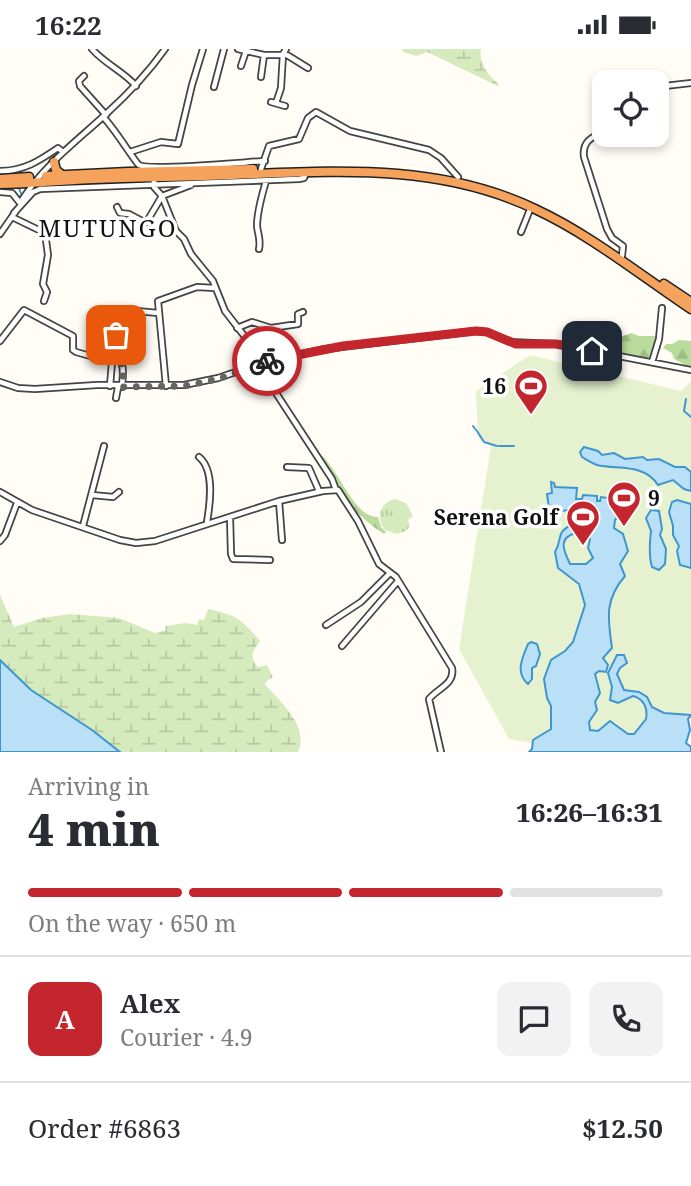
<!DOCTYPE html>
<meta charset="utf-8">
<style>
body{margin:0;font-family:"Noto Serif",serif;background:#f2f2f3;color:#2b2b33;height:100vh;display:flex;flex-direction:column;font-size:26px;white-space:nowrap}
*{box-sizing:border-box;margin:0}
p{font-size:23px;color:#7c7c81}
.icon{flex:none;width:38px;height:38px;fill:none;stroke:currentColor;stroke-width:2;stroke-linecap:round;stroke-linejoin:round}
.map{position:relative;height:703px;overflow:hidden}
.sheet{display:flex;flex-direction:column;background:#fff;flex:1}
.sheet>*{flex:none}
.fabs{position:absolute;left:592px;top:21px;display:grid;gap:14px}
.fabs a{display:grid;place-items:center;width:77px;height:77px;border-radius:14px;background:#fff;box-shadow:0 4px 10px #0003;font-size:35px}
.pin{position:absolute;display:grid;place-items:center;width:60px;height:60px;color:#fff;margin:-30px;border-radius:14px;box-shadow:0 4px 10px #0006}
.courier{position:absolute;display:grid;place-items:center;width:70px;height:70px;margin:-35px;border:5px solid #c4262e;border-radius:50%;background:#fff;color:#222;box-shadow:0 2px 9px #0007}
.summary em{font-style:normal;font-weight:800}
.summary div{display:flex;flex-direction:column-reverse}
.summary{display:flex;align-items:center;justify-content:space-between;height:119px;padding:0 28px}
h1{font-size:46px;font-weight:800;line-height:52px}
.bar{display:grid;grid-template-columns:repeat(4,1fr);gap:10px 7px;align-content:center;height:84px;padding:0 28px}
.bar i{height:9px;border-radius:5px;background:#e1e1e2}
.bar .on{background:#c4262e}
.bar p{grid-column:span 4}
.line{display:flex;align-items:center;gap:18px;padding:0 28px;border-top:2px solid #e1e1e2}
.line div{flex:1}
.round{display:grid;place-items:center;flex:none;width:74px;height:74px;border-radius:14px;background:#f2f2f3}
.status{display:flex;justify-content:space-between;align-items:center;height:49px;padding:0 35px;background:#fff;direction:ltr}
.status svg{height:19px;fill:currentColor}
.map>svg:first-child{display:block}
.grass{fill:url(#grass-tufts)}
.forest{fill:url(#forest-firs)}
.wetland{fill:url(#wetland-marsh)}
.pitch{fill:#e6f2cf}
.water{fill:#b9e0f7;stroke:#3f96cf;stroke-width:2;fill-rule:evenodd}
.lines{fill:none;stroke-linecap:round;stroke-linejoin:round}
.stream{stroke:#3f96cf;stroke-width:2}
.minor-casing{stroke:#444;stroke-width:8}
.highway-casing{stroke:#222;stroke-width:11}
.minor{stroke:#fff;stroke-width:4.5}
.highway{stroke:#f5a25d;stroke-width:8}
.done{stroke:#646461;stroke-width:7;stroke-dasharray:0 12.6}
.route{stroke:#c4262e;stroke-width:9}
.labels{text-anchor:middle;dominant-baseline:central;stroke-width:7;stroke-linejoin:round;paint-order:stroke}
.poi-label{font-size:21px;font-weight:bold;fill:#111;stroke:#fff;text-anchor:end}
.quarter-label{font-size:24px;letter-spacing:2px;fill:#111;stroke:#fff}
</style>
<div class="status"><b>16:22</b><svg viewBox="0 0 49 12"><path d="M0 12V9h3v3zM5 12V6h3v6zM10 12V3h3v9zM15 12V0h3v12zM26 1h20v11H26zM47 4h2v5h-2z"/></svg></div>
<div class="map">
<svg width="691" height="703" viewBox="0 0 691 703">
<defs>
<pattern id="grass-tufts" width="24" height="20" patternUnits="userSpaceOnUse" patternTransform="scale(1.75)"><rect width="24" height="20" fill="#d5ebbd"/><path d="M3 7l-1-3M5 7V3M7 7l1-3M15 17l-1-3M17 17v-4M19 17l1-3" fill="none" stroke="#b6c8a1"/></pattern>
<pattern id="forest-firs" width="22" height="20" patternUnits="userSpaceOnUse" patternTransform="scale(1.75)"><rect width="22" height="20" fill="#b9dc9c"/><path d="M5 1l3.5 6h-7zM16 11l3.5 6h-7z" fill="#9ebc85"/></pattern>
<pattern id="wetland-marsh" width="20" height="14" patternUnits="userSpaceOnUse" patternTransform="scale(1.75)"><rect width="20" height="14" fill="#d5ebbd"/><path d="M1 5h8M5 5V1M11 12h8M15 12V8" fill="none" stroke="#b6c8a1"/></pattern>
</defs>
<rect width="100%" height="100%" fill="#fffdf5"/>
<path class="grass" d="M395,450L406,454L413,467L408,471L410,477L406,482L397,485L385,481C376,469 379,454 395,450Z"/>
<path class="forest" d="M631,284L639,287H655L660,292L661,300L648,309L616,303L615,300L620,296L613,291Z
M679,291L691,292V319L674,310L672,304L663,299L666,295H672Z
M319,405C337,415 353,469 378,468L381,478L386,483L384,485C357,468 329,436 319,405Z"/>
<path class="wetland" d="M402,0H481C478,13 489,28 499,35L498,37L427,3L416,7L403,3Z
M0,546L14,578L42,569L70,565L119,569L155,584L166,581L165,577L186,574L197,576L199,570L204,571L208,560C236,566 242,570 260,592C252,603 249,607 258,618L267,616L273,628L264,634C279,652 310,677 298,703H120L92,681L31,641L0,610Z"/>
<path class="pitch" d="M530,306L681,342L691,332V670C676,665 659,660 645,671C640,675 638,681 634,685H628L615,673C608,676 601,681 594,682C572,684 547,672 532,694L509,690L459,600L491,397L478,389L476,342Z"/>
<path class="water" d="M584,398L598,402L602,406L614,404L625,410L643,408L647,411L659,410L675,418H685L691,423V442L684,440L673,431L658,436C644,414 617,421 597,416C591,414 587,411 582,408L580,403Z
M551,433L554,434L555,438L577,439L576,450H582L583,446L597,447V452H600L601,448L615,450L621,464L615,471L614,479L623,485L628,502L620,515L625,527C604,551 608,570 612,599L603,609L608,616L606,623L599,622L595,625L600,644L595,653L597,661L589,673L590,681L598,682L610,672L628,685H634L646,670C648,659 644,650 633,647L618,654L610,651L612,638L608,624L617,606H624L627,614L620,619L617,625L624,641L639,643L647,648L652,658L664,664L691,666L688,670L690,681L686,694L691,698V703H529L532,700L533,691L551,680V657L547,649L544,630L551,611L565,602L573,593L585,556L579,535L558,519L555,503C563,490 555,483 572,476L574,468L569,461L554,463L553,459H549L547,445L552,444ZM580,482L588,485L590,490L588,499L593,509L586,515H570C567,508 558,493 569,487C572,485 576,484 580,482Z
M677,451L691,455V519L680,516L677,502L679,497L673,486V477L669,463L672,453Z
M651,461L659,462L662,480L660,486L666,500L665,515L659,521L652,518C648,505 650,492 651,482L646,469Z
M531,593L537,595L540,605L536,617L532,619V630L528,635C515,624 522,609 528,595Z
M0,611L31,641L92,681L120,703H0Z"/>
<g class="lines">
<path class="stream" d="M19,139L22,147
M6,141L15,143L19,148L22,147
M686,350L684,362L691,368
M473,377L476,381
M477,382L484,393L497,397
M499,397H514"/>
<g class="minor-casing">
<path id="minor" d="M92,0C105,15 123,22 136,37
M238,0L264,6H287L308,19
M241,17L246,2
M84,27L79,32L80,37L106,66
M261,28L264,6
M214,38L224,0
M656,38L691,34
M271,53L285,57
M276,54L281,39L283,5L286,0
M103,68C113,77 135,113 139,116C150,122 246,113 265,112
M604,83C591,88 582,93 584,108L607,180L612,189L623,197L622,207
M130,103L161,93L178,95L192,36L203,0
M261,120L269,97L299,90L308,69L316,63L350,82L429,101L441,109L458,128
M0,122C24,122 39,112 58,99L63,103
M154,129V138L162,147L176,182L184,190L191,205L213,232L225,262L249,293L259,318L332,430L336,441
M0,143L12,144L20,154
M22,151C43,117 77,92 106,65C128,45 148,24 165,0
M117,158L120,164L129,165L146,174L162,147L191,136
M14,164L33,143L40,140L299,130L304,129L306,124
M12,168L45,184L48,206L43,235L47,243L44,252
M521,183L531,158
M0,185L16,162
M259,200C261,191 258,186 257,177C257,162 262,146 266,132
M237,279L252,273L271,279L298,275V265L303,263
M0,292L24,261L73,287V301L76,303L112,313L110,337
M652,313L659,290L662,259
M0,333L18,339L35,340L97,336H184L218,329L265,313L325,300L476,282L487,283L510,293L557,295L691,321
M166,337L158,252L197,238L215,239
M122,338C123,319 127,312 107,304C109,288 126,273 137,262L158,264
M116,349L118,338
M199,408C215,421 210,455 207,473
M287,418L309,419L319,442
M0,443L32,461L120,491L136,494L155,492L279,452L323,442L338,441L358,472L379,515L396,528L452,619C455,635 438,639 429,650L441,703
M92,446L113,448L119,443
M279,452L282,491
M230,468L231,505L233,510L270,511
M83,477L104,397
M0,492L5,486L17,454
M326,576L361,553L390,524
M342,597L398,532"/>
</g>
<g class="highway-casing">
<path id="highway" d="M54,113L56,121L62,126
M46,127L128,123L253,120
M0,130L29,128
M0,135C32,135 64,131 95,130C141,128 187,128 233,126C338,122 438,114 535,160C591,186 640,226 691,260
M664,235L691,253"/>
</g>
<use href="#minor" class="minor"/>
<use href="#highway" class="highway"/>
</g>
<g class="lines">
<path class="done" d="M116,286L107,302C125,315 124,314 122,338L184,337L218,330L267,312"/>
<path class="route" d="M267,312L343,297L476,282L487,283L516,295H556L592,302"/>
</g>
<defs>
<g id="stadium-pin" transform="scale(1.75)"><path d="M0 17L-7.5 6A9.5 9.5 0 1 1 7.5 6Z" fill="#c4262e" stroke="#fff"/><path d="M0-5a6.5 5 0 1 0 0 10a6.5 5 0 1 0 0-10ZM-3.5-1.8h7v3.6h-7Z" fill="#fff"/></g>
</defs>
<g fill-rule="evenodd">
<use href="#stadium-pin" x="531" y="337"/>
<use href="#stadium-pin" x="624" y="449"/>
<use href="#stadium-pin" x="583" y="468"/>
</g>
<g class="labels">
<g class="poi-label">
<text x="506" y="337">16</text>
<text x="648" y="449" text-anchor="start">9</text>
<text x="558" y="468">Serena Golf</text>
</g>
<g class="quarter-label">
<text x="108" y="178">MUTUNGO</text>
</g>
</g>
</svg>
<div class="fabs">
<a><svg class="icon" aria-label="locate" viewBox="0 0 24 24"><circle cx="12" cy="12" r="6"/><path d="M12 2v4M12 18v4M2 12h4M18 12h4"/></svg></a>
</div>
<div class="pin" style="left:116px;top:286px;background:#ea580c"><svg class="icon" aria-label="bag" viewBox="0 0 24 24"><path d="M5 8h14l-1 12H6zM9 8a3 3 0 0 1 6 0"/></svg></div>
<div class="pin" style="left:592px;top:302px;background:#1f2937"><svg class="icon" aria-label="home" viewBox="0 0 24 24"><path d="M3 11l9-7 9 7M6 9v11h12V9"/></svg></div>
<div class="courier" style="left:267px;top:312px"><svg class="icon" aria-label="bike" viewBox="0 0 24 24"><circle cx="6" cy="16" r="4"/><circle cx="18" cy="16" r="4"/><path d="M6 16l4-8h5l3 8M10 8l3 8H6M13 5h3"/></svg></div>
</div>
<section class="sheet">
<div class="summary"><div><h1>4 min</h1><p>Arriving in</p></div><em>16:26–16:31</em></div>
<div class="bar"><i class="on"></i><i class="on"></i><i class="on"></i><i></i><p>On the way · 650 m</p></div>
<div class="line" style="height:126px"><b class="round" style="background:#c4262e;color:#fff">A</b><div><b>Alex</b><p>Courier · 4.9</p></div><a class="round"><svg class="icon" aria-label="chat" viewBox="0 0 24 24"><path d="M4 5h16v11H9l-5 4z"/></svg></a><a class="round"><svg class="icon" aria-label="phone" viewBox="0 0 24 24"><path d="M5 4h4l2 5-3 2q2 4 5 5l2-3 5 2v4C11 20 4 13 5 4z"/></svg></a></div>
<div class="line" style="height:91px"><div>Order #6863</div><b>$12.50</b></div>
</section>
